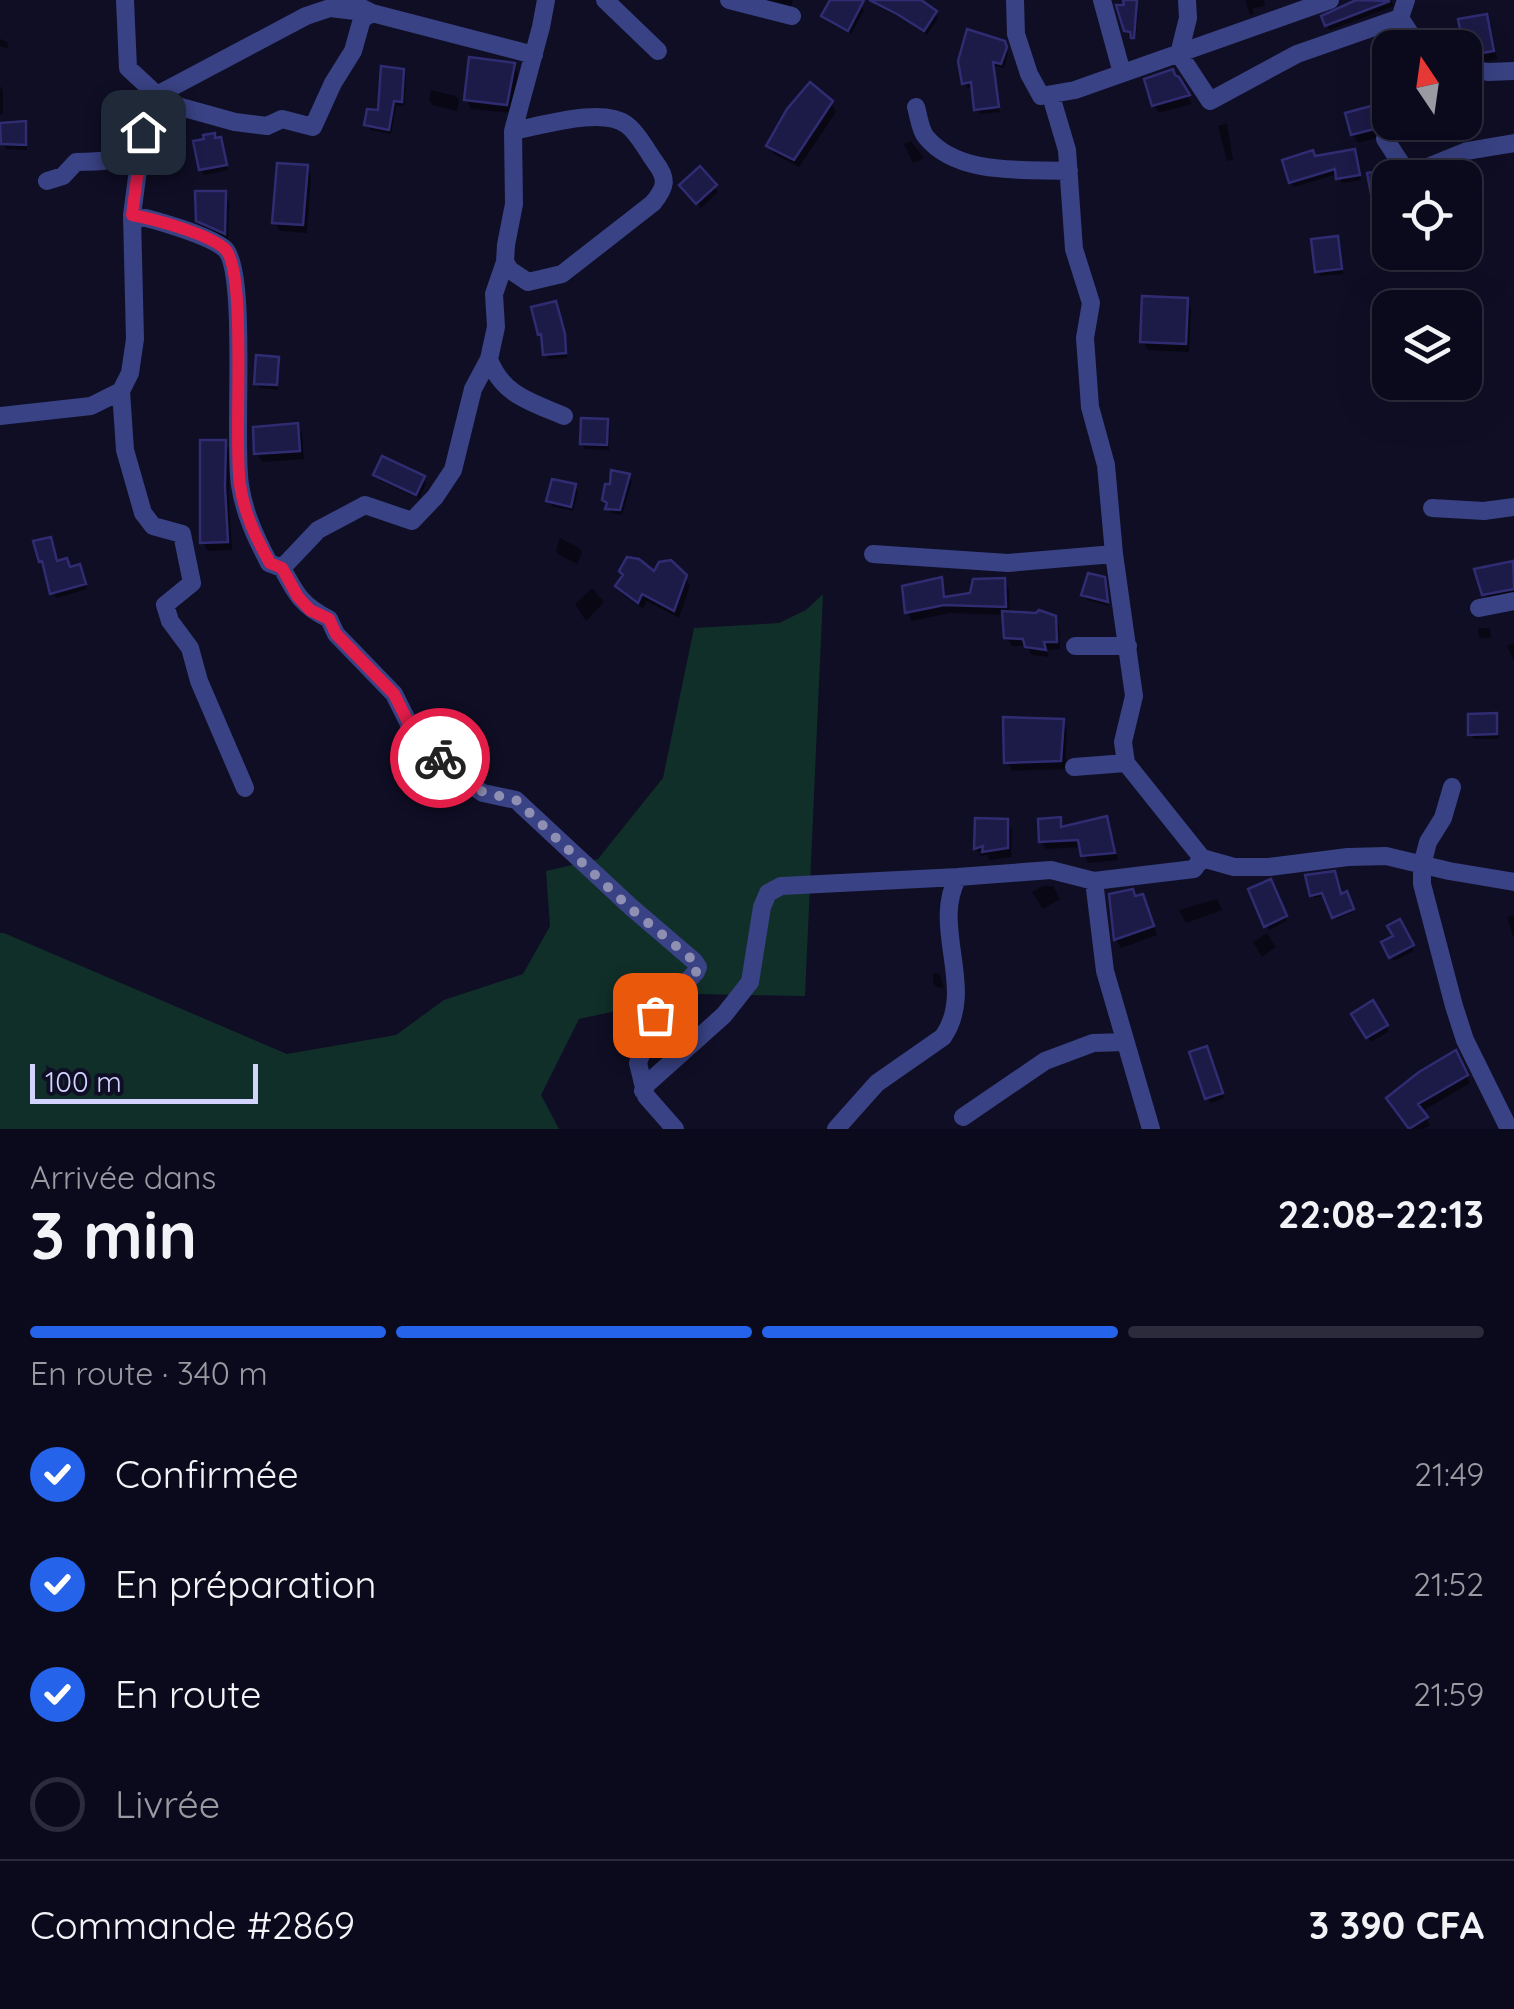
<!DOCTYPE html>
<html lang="fr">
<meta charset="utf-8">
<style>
body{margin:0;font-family:Quicksand,sans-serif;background:#191829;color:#f1f3f6;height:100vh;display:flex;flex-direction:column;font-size:38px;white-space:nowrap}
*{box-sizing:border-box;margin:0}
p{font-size:32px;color:#9a9aa3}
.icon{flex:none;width:55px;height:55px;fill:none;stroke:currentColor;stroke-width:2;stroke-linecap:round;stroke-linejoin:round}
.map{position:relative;height:1129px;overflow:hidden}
.panel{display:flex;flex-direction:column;background:#0b0a1c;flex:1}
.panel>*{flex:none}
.needle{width:65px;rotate:347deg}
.tools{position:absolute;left:1372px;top:30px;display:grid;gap:20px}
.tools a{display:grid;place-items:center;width:110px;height:110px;border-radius:20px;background:#0b0a1c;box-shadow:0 10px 40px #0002,0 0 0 2px #2b2b3b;font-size:50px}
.scale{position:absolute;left:30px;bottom:25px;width:228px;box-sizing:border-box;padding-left:10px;border:5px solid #d2d4ff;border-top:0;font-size:28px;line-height:35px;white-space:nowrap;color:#d2d4ff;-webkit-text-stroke:8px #0f0e25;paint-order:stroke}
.pin{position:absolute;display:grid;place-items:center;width:85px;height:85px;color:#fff;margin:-42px;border-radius:20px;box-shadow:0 5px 15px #0006}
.courier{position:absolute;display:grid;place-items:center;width:100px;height:100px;margin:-50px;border:8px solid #e11d48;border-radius:50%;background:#fff;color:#222;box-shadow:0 2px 12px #0007}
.headline em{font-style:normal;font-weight:700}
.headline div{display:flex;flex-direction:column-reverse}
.headline{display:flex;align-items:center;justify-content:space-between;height:170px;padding:0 30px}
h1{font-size:65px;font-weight:700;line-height:75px}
.bar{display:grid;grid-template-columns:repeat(4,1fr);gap:15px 10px;align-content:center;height:120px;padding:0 30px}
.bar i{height:12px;border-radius:8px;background:#2b2b3b}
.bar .selected{background:#2563eb}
.bar p{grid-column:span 4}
.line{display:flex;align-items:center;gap:25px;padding:0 30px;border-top:2px solid #2b2b3b}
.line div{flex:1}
ol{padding:0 30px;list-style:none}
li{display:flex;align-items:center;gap:30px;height:110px}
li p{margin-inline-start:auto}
li .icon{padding:10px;border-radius:50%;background:#2563eb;color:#fff;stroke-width:4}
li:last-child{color:#9a9aa3}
li i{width:55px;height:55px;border:5px solid #2b2b3b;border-radius:50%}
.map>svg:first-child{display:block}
.green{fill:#112f29}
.shadow{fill:#0007}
.building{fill:#1c1a46;stroke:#2f2c72;stroke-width:2.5}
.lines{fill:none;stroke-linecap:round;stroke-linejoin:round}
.street{stroke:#394284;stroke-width:18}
.done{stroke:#8e8fb3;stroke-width:10;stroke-dasharray:0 18}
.route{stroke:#e11d48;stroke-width:12}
</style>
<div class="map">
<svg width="1514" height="1129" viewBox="0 0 1514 1129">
<rect width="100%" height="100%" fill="#0f0e25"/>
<path class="green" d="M823,594L805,996L695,994L579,1019L541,1095L559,1129H0V933H4L287,1054L396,1035L444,1000L523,974L550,926L546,871L598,859L663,778L694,628L779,623L806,610Z"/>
<path class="shadow" d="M768,0H793L791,6Z
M832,0H850L861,5L864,11L851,34L827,21L824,16Z
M872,0H907L935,13L938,18L927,35L903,19L875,5Z
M1245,0H1264L1265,6L1253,8V15H1250Z
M1364,0H1391L1394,6L1330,30L1327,25L1342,8Z
M1135,9L1138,14L1136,37L1129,36L1126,30Z
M1486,17L1491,25L1497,59L1472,64L1467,55Z
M0,39L7,42L9,49L0,46Z
M1004,43L1008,54L1004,68L994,66L1000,112L980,114L977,109L974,87L968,88L965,83Z
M513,65L518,74L511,113L471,109L466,100Z
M403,71L406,76L404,106H396L391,134L370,130L367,125L380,113Z
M1177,79L1192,104L1159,113L1154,105Z
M0,86L3,91V114H0Z
M431,90L456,96L459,101L457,111L432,105L429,100Z
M831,103L836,112L799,167L774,154L769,146Z
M1390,104V122H1405L1407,130L1358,143L1353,134Z
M24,124L27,129V150L6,149L3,144Z
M1227,124L1233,160L1227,161L1218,126Z
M220,139L228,170L204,175L201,170L216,140Z
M911,141L924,158L913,163L904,144Z
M1354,152L1361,180L1342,183L1338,174L1294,187L1291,182L1315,159Z
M306,167L311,176L307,233L280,231L275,222Z
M700,170L718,192L701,208L685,191Z
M1389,171L1394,178H1390V208L1378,210L1375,205Z
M224,194L229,202L228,240L204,229L199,220Z
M1337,238L1340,244L1343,274L1320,276L1317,271Z
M1186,300L1191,309L1189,352L1148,350L1143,341Z
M557,309L566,342L567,358L548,359L541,334Z
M277,360L280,365L278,390L260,388L256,383Z
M607,421L610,427L609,450L585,449L582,443Z
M296,426L302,434L304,459L262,462L257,453Z
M224,443L229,451V498L232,550L208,551L203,542Z
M376,474L423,478L426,484L419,499L379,480Z
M629,476L632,481L622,515L611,513L604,500Z
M575,486L578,492L573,511L552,506L549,501Z
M560,538L579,548L582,553L577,564L559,555L556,550Z
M41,561L82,572L87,589L56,598Z
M1511,564L1514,568V598L1490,602L1485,594Z
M655,575L685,577L690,586L679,618L647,601L643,609L623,595L618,586Z
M940,579L945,588L946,599L972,596L1004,581L1009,590L1010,614L1054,618L1059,626L1060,649L1047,650L1049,657L1032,655L1027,646H1012L1007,638L1005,615L950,613L912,621L908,612Z
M1103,580L1106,585L1109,606L1087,600L1084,595Z
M592,588L604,602L586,621L575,604Z
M1478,628H1490L1491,638H1479Z
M1514,643V661L1507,646Z
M1495,716L1498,721L1499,739H1474L1471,734Z
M1062,722L1067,730L1065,769L1012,771L1007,762Z
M1106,818L1110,826L1118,860L1088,863L1082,847L1046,849L1041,841L1060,819L1065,829Z
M1007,821L1012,830L1011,857L990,860L987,855L981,856L976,848Z
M1308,877L1340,897L1346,894L1353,912L1336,919L1326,895L1314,898Z
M1270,882L1287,921L1269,930L1251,890Z
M1043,886H1053L1060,899L1043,909L1032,892Z
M1135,898L1147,906L1157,935L1121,948L1116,939Z
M1217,899L1222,910L1186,923L1179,910Z
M1514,916V935L1513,936L1507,917Z
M1399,922L1414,951L1394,961L1384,943L1396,937Z
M1267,933L1276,947L1262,957L1253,942Z
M933,973L940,974L944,988L936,987L933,982Z
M1372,1003L1389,1031L1371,1042L1354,1014Z
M1209,1054L1224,1098L1211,1103L1208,1098Z
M1455,1054L1470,1083L1421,1112L1430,1125L1424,1129H1411L1394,1106Z"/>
<path class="building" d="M830,0H864L848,31L821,16Z
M869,0H921L937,11L924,31L897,14Z
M1123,0H1137L1134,38H1131L1130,32L1124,31L1116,5H1124Z
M1356,0L1390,1L1325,26L1321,16Z
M1487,14L1494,51L1465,56L1458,19Z
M967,29L1005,41L1007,47L1001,64L993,62L999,107L974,110L971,82L962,84L958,61Z
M469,57L515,63L507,105L464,100Z
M381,66L404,69L402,102L394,101L389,130L364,125L367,109L378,110Z
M1173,69L1175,75L1179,77L1190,95L1152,106L1144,79Z
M810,82L833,101L794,160L766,146L787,109Z
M1390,101V125L1351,135L1345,113Z
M26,121V145L1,144L0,123Z
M215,133V138L221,137L227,165L199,170L193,141L204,139L203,135Z
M1355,149L1360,175L1336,179L1335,169L1289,183L1282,160L1313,150L1315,156Z
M277,163L308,165L303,225L272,223Z
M700,166L717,185L696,204L679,185Z
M1390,169V202L1373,205L1367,173Z
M195,191H226L225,234L196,221Z
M1338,236L1342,269L1315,272L1311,239Z
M1142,296L1188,298L1186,344L1140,342Z
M556,301L565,334L566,353L543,355L541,334L538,335L531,307Z
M256,355L279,357L277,385L254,384Z
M581,418L608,419L607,445L580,444Z
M298,423L300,451L254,454L253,427Z
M200,440H226L225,487L228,542L200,543Z
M382,456L425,476L416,495L373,475Z
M611,470L630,474L620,510L605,509L607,503L602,500L605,484H610Z
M552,479L576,484L571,507L546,501Z
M51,537L57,561L67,558L70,567L80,564L86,584L50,594L42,561L39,562L33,541Z
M627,557L639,559L654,571L659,562L671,560L687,575L674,611L642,594L638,603L615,586L623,575L619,571Z
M1513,561L1514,589L1482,595L1474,569Z
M1088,573L1105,577L1108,602L1081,595Z
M942,577L944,597L970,593L973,579L1005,578L1006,607L944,605L905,613L902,586Z
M1039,610L1056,616L1057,642H1044L1046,650L1025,647L1023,639L1004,638L1002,611L1036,613Z
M1497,713V734L1468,735V714Z
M1003,717L1064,719L1061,761L1004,763Z
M1107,816L1115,853L1081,856L1078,840L1039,842L1038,819L1061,817V827Z
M975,818L1008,819V848L982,852L983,846L974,849Z
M1335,871L1341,894L1347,891L1354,909L1332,918L1322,893L1310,896L1305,875Z
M1271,879L1287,916L1264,927L1248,889Z
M1133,889L1135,896L1143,894L1154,926L1114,940L1109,894Z
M1400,919L1414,945L1389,958L1381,942L1393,936L1387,926Z
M1373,1000L1388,1025L1366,1038L1351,1014Z
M1207,1046L1223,1093L1205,1099L1189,1052Z
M1456,1050L1468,1075L1418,1104L1428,1117L1409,1129L1386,1098L1419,1072Z"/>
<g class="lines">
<path class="street" d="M125,0L128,68L157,95L143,132L132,215L135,339L130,373L121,391L125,450L143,513L153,526L182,534L192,583L165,605L170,621L190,648L199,681L245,788
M346,0L372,13L362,19L353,51L333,83L313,127L282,119L267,126L235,122L170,104L157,95L306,16L330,8L372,13L534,55
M605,0L658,51
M729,0L792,16
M1015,0L1016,34L1029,74L1041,96L1075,90L1330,0
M1102,0L1122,73
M1187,0L1188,18L1179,54L1210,101L1297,54L1400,18
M1406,0L1400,18L1411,35L1425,48
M1465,68L1488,72L1514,71
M1051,96L1067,150L1074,249L1091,303L1085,338L1090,407L1106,465L1114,554L1134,696L1123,742L1126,763L1202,858L1234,867H1269L1348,857L1386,856L1449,871L1514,882
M916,107C919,117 920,130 926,137C958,176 1023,169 1069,171
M513,131C541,126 603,106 627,125C638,133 647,151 655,162C668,179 666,187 653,203L562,274L528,282L510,270L505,262L506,245L514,204L513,131L541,27L546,0
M1385,139L1404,168L1420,170L1467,151L1514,143
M47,181L63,176L76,162C108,161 120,164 140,137
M132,215C153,219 209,235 225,249C248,272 233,442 240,485C244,513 256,538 269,563L282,568
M505,262L494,294L496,327L489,359L473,389L453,470L435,497L412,521L365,505L318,530L282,568C296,594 302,606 329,619L336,634L394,694L408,722L452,772L483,793L516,800L631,907L694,961L698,967L696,972L655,1015L638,1063L646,1096L675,1129
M489,359C502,395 531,402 564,416
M0,416L91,406L121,391
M1432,508L1484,511L1514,507
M873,554L1008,563L1114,554
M1479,608L1514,601
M1075,646H1128
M1074,767L1126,763
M1452,787L1443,818L1428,842L1422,865V884L1454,1006L1465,1040L1509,1129
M1094,881L1194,869L1202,858
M643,1091L647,1084L724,1015L750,982L762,907L768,893L781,886L958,877
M963,1117L1045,1061L1093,1043L1126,1042
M836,1129L877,1083L943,1037C977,988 930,927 958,877L1051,870L1094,881L1105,971L1151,1129"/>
</g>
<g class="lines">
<path class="done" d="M440,758L452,772L483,792L516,800L630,908L694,961L698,966L696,972L655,1015"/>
<path class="route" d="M143,132L132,215C154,219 209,234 225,249C248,272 233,442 240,485C244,513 256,538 270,563L282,568L298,597L310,610L329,619L336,634L394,694L408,722L440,758"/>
</g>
</svg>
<div class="tools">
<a><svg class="needle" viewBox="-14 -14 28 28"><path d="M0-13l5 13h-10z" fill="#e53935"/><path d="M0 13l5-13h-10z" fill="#9a9aa3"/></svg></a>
<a><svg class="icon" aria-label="locate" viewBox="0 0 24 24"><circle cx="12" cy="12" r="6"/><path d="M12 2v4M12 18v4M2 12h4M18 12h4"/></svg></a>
<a><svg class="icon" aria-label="layers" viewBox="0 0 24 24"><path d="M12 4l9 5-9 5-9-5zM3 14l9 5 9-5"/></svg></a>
</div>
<div class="scale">100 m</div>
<div class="pin" style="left:655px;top:1015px;background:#ea580c"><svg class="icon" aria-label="bag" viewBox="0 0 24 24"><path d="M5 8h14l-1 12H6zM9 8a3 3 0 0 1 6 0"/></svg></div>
<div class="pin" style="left:143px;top:132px;background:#1f2937"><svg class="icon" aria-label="home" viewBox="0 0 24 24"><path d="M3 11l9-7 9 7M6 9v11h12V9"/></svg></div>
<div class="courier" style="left:440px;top:758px"><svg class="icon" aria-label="bike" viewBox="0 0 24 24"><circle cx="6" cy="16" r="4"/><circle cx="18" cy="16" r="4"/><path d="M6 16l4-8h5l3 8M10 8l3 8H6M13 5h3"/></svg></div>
</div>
<section class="panel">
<div class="headline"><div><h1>3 min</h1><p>Arrivée dans</p></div><em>22:08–22:13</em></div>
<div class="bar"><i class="selected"></i><i class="selected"></i><i class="selected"></i><i></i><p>En route · 340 m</p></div>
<ol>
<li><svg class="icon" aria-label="check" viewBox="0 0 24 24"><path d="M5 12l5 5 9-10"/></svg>Confirmée<p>21:49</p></li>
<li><svg class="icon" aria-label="check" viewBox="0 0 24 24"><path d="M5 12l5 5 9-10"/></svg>En préparation<p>21:52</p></li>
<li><svg class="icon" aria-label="check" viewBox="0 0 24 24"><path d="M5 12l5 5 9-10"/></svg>En route<p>21:59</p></li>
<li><i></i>Livrée</li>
</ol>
<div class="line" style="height:130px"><div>Commande #2869</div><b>3 390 CFA</b></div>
</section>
